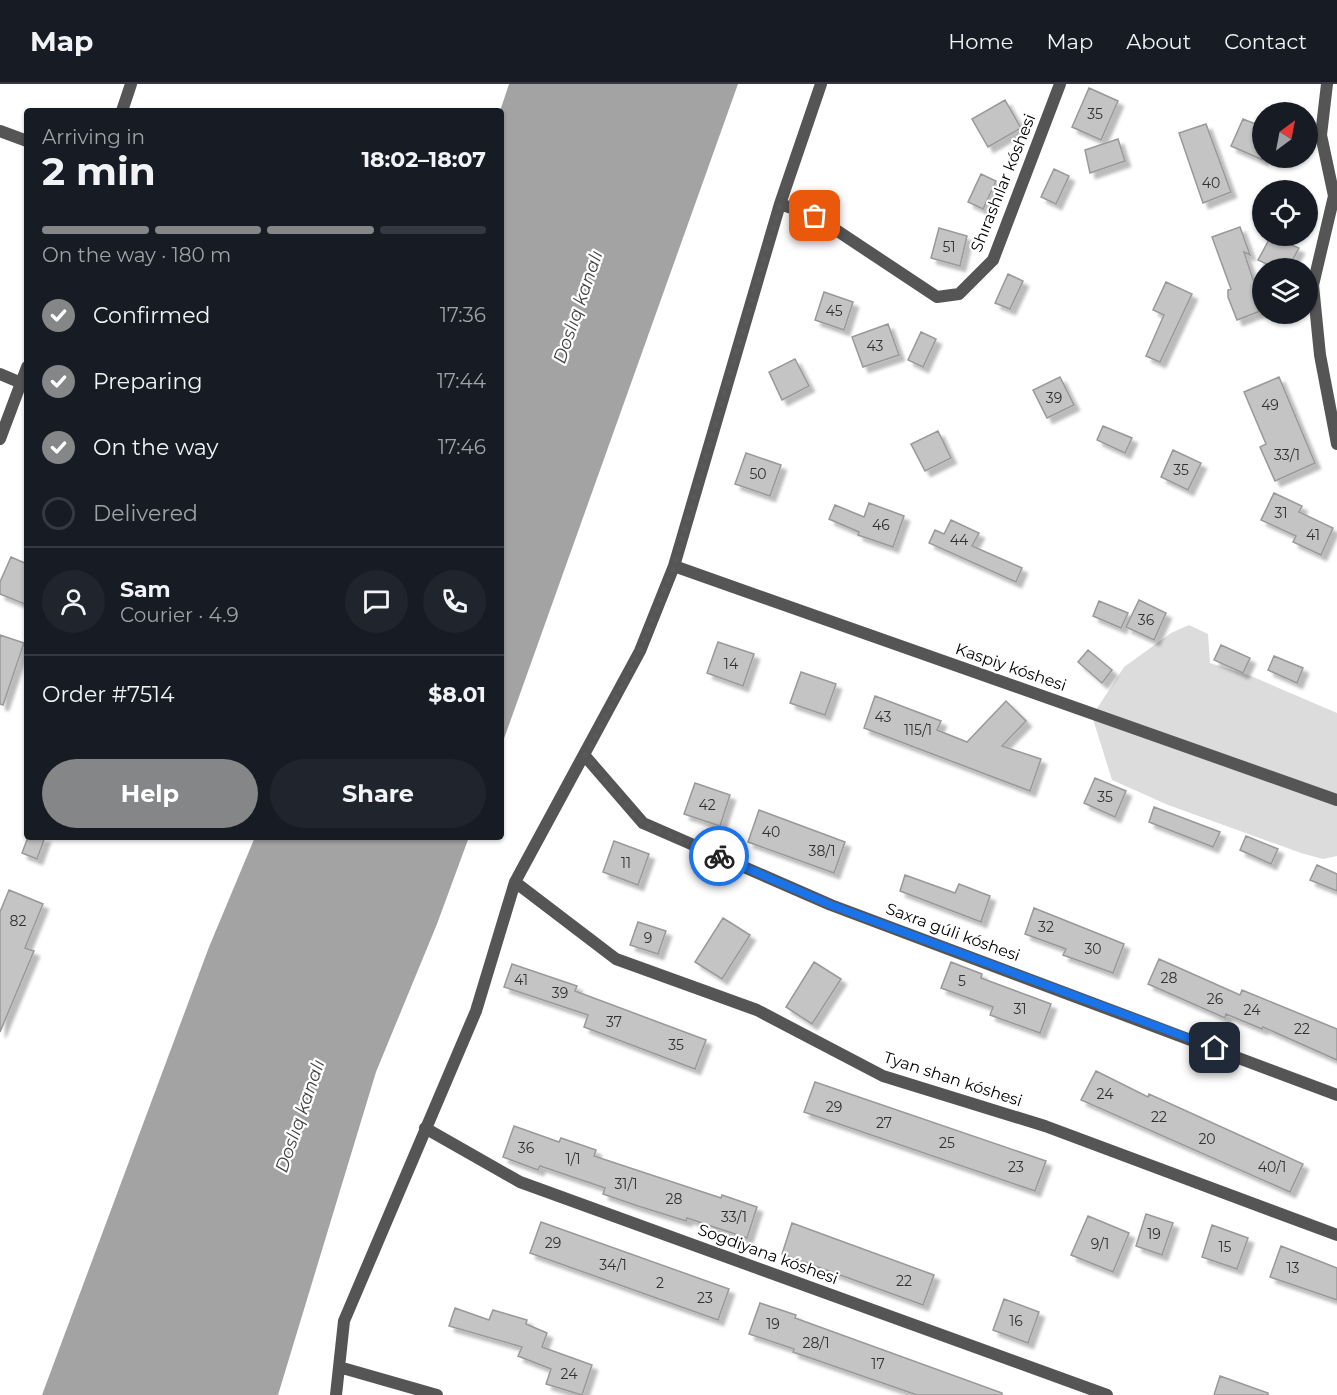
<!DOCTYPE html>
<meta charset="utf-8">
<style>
body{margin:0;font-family:Montserrat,sans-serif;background:#20242c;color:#f1f3f6;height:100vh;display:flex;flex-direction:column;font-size:22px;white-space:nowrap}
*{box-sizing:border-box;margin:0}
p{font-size:20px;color:#9ea1a6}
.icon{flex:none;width:33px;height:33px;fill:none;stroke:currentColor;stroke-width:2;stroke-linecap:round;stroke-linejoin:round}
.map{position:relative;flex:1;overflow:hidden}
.details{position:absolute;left:24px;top:24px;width:480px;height:732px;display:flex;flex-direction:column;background:#171b24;border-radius:6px;box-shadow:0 2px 4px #0004}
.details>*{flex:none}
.needle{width:39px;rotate:32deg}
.tools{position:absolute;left:1252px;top:18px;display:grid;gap:12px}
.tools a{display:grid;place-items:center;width:66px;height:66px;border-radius:50%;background:#171b24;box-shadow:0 2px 4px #0004;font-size:30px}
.pin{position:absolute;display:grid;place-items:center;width:51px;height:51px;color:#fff;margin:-26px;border-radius:12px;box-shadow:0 3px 9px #0006}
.courier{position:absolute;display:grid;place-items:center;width:60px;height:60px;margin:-30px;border:4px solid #1a73e8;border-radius:50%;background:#fff;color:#222;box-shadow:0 2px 8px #0007}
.summary em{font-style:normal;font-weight:700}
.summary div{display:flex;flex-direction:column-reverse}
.summary{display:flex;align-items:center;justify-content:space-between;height:102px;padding:0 18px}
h1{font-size:39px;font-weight:700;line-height:45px}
.bar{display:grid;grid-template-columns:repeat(4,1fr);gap:9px 6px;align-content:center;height:72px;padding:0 18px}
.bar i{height:8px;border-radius:4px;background:#363941}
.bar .selected{background:#858687}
.bar p{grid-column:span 4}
.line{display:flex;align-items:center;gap:15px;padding:0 18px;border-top:2px solid #363941}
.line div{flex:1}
.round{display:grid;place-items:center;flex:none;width:63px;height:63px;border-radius:32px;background:#20242c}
ol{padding:0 18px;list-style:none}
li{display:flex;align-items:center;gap:18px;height:66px}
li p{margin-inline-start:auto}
li .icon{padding:6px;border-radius:50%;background:#858687;color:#fff;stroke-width:4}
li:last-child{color:#9ea1a6}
li i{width:33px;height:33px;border:3px solid #363941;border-radius:50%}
.primary-button{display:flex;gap:12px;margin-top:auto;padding:12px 18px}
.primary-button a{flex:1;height:69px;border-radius:36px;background:#858687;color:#fff;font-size:24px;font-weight:700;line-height:69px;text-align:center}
.primary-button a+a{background:#20242c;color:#f1f3f6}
header{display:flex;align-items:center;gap:36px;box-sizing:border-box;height:84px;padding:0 30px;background:#171b24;border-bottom:2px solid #363941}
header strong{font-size:28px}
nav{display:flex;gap:33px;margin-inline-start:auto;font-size:21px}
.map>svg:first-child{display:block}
.green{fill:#dcdcdc}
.water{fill:#a3a3a3}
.building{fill:#c4c4c4;stroke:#999;stroke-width:1.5;filter:url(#shadow)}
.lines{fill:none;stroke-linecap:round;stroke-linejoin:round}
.street{stroke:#555;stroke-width:12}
.done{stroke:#595959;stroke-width:6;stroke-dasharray:0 10.8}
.route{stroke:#1a73e8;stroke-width:8}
.labels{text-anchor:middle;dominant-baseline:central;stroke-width:4.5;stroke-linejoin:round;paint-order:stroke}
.number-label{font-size:14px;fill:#313131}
.street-label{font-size:16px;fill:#000;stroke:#fff}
.water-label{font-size:18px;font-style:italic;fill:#444;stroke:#fff}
</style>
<header>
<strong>Map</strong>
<nav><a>Home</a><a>Map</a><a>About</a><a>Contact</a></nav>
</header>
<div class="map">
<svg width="1337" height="1311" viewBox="0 0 1337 1311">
<defs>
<filter id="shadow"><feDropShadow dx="5.5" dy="5.5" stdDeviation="1.5" flood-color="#0004"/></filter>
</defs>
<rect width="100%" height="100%" fill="#fff"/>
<path class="green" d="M1189,541L1208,550L1210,579L1251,592L1337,629V772L1323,775L1301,769L1168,721L1112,696L1092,632L1124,583L1171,549Z"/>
<path class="water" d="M509,0H738L501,663L500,27Z
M255,753H469L437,840L376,988L278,1311H42L209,863Z"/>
<path class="building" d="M1089,4L1118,17L1101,56L1072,43Z
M1005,16L1021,44L988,63L972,35Z
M1243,35L1263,43V76L1231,62Z
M1206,40L1231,108L1203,119L1179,49Z
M1118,55L1125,77L1090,89L1085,66Z
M1054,85L1069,92L1056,120L1041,113Z
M981,90L996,97L983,125L968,118Z
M1240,143L1250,171L1244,168L1263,226L1237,236L1228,213V206L1231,205L1212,153Z
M939,144L967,152L960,182L931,174Z
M1271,152L1299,164L1288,184H1275L1258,176Z
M1008,190L1023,197L1010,225L995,219Z
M1166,198L1192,210L1160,278L1146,272L1164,231L1153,226Z
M824,208L853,218L844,246L815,236Z
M888,240L899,271L863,283L852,253Z
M921,248L936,255L923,283L908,276Z
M795,275L809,302L782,316L769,288Z
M1060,293L1074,321L1047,334L1033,306Z
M1279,293L1315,379L1275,397L1260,363L1266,360L1244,308Z
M1103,342L1132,354L1125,369L1097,356Z
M938,347L951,374L925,387L911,360Z
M1173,366L1201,379L1188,406L1161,393Z
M746,369L781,381L770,412L735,400Z
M1274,409L1302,422L1299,428L1333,444L1321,471L1293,458L1296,452L1261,436Z
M869,419L904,432L893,463L858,451L859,448L829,435L835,421L864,433Z
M951,436L979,449L972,462L1022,484L1016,498L929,459L935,446L944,450Z
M11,473L27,480V521L0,510V498Z
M1139,516L1166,529L1154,556L1126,543Z
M1099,517L1128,529L1121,544L1093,532Z
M0,551L24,559L3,621L0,620Z
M718,558L754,570L743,602L707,589Z
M1221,561L1250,574L1243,589L1214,576Z
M1088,566L1112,586L1102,599L1078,578Z
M1274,572L1303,584L1297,599L1268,586Z
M801,588L836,600L825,631L790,619Z
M875,612L941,637L937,646L967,658L1006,617L1026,637L1002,662L1041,675L1030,707L864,644Z
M1095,694L1126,707L1115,733L1084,719Z
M695,699L730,711L720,742L684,730Z
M1154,723L1220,748L1213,763L1149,738Z
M759,726L845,758L834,789L748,758Z
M1246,752L1278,765L1271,780L1240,766Z
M28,753H45L37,775L22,769Z
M614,757L649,770L638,801L603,788Z
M1317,781L1337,790V807L1310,796Z
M905,791L955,809L959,800L990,812L981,838L900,807Z
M9,806L43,820L25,864L34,867L0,948V828Z
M1034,824L1124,860L1113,889L1063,871L1066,865L1025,850Z
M723,834L750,851L722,895L695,878Z
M638,838L666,847L658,870L630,861Z
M1159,875L1240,911L1242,906L1337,945V976L1263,943L1262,945L1226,930L1225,934L1148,900Z
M814,878L841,895L812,940L786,923Z
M951,878L982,890L981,894L1051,920L1040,949L990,931L993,923L941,904Z
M512,880L577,902L575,907L706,956L695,985L584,943L588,931L504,903Z
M1096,987L1148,1013L1149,1010L1303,1080L1290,1108L1081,1016Z
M815,998L1046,1077L1035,1107L804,1028Z
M514,1042L559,1058L561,1054L596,1066L594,1072L721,1114L722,1111L757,1123L747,1154L687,1134L686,1137L638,1122L603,1110L605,1104L540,1082L538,1086L503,1073Z
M1146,1130L1173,1139L1162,1171L1136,1162Z
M1088,1132L1129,1149L1113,1188L1071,1171Z
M541,1138L729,1205L718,1236L530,1169Z
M792,1139L934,1191L923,1221L782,1170Z
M1212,1141L1248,1154L1237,1185L1202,1173Z
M1281,1162L1337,1184V1216L1270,1193Z
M1004,1215L1039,1228L1028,1259L993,1246Z
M760,1219L796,1231L795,1234L1002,1309V1311H917L793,1268L794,1265L749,1250Z
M455,1224L489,1236L493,1226L527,1236L526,1240L547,1249L542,1263L592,1281L582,1311L546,1300L551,1285L518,1272L522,1263L449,1242Z
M1220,1292L1268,1309V1311H1214Z"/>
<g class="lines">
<path class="street" d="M1327,0L1321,51L1334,112L1313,201L1320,271L1337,360
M122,27L131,0
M0,47L27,57
M780,120L815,132L937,213L959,210L993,176L1060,0
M0,290L26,301
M0,355L27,283
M674,482L1337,716
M585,672L643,739L831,821L1337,1011
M515,798L616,875L757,926L883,992L1045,1042L1337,1151
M425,1044L520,1098L1107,1311
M339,1283L437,1311
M336,1311L344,1237L476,927L515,798L640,567L674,482L780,120L821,0"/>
</g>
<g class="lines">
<path class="done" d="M719,772L642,739L585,672L640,567L674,482L780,120L815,132"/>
<path class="route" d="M719,772L831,821L1215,964"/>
</g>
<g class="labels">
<g class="number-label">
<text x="1095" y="30">35</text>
<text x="1211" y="99">40</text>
<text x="949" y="163">51</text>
<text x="834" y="227">45</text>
<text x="875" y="262">43</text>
<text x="1054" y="314">39</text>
<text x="1270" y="321">49</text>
<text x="1287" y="371">33/1</text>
<text x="1181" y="386">35</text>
<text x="758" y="390">50</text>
<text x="1281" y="429">31</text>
<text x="881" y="441">46</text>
<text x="1313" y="451">41</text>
<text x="959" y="456">44</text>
<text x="1146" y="536">36</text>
<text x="731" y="580">14</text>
<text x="883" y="633">43</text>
<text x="918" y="646">115/1</text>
<text x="1105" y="713">35</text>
<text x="707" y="721">42</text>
<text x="771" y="748">40</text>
<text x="822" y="767">38/1</text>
<text x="626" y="779">11</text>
<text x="18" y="837">82</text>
<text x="1046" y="843">32</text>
<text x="648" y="854">9</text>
<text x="1093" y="865">30</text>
<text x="1169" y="894">28</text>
<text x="521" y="896">41</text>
<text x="962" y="897">5</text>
<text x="560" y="909">39</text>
<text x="1215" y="915">26</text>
<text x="1020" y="925">31</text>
<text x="1252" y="926">24</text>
<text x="614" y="938">37</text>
<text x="1302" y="945">22</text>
<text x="676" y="961">35</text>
<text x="1105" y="1010">24</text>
<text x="834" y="1023">29</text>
<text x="1159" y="1033">22</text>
<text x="884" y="1039">27</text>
<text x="1207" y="1055">20</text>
<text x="947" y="1059">25</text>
<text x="526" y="1064">36</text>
<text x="573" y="1075">1/1</text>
<text x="1016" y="1083">23</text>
<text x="1272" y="1083">40/1</text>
<text x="626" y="1100">31/1</text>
<text x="674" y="1115">28</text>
<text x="734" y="1133">33/1</text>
<text x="1154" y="1150">19</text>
<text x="553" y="1159">29</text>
<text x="1100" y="1160">9/1</text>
<text x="1225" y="1163">15</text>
<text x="613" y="1181">34/1</text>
<text x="1293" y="1184">13</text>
<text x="904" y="1197">22</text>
<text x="660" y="1199">2</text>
<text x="705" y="1214">23</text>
<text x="1016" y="1237">16</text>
<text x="773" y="1240">19</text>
<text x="816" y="1259">28/1</text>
<text x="878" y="1280">17</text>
<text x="569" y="1290">24</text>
</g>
<g class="street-label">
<text transform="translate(1003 99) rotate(-68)">Shırashılar kóshesi</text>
<text transform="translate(1011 583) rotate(19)">Kaspiy kóshesi</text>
<text transform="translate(953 848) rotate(20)">Saxra gúli kóshesi</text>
<text transform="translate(953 995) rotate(18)">Tyan shan kóshesi</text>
<text transform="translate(768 1170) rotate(20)">Sogdiyana kóshesi</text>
</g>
<g class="water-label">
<text transform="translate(578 223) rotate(-71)">Doslıq kanalı</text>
<text transform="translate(300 1032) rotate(-71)">Doslıq kanalı</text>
</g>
</g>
</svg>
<div class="tools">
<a><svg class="needle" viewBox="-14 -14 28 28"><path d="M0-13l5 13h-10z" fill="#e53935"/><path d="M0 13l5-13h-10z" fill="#9ea1a6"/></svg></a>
<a><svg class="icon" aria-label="locate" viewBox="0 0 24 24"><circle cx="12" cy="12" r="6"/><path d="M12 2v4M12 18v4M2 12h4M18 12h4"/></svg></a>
<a><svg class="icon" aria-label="layers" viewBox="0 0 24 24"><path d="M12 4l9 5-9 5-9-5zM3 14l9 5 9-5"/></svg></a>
</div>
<div class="pin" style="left:815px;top:132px;background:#ea580c"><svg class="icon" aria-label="bag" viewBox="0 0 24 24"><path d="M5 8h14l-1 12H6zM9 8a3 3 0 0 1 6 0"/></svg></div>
<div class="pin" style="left:1215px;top:964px;background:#1f2937"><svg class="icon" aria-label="home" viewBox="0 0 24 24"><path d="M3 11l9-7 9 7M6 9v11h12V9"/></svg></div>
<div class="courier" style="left:719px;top:772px"><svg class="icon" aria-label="bike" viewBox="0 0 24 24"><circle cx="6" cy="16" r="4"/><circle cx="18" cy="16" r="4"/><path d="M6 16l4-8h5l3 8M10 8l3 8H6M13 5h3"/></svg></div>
<section class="details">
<div class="summary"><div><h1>2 min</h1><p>Arriving in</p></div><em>18:02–18:07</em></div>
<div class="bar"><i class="selected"></i><i class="selected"></i><i class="selected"></i><i></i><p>On the way · 180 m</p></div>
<ol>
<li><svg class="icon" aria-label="check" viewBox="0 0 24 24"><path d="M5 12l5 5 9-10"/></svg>Confirmed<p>17:36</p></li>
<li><svg class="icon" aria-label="check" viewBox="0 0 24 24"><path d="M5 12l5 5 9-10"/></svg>Preparing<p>17:44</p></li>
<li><svg class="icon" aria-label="check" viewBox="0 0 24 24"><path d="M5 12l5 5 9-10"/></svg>On the way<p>17:46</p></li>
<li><i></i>Delivered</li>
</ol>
<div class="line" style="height:108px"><a class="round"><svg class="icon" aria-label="person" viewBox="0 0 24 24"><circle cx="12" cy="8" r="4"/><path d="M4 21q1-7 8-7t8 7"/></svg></a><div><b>Sam</b><p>Courier · 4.9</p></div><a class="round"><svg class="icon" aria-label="chat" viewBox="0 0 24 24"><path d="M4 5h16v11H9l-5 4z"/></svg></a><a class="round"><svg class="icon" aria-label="phone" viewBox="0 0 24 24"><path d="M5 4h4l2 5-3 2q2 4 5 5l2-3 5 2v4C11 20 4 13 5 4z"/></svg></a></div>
<div class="line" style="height:78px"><div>Order #7514</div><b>$8.01</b></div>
<div class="primary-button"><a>Help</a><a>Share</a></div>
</section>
</div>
